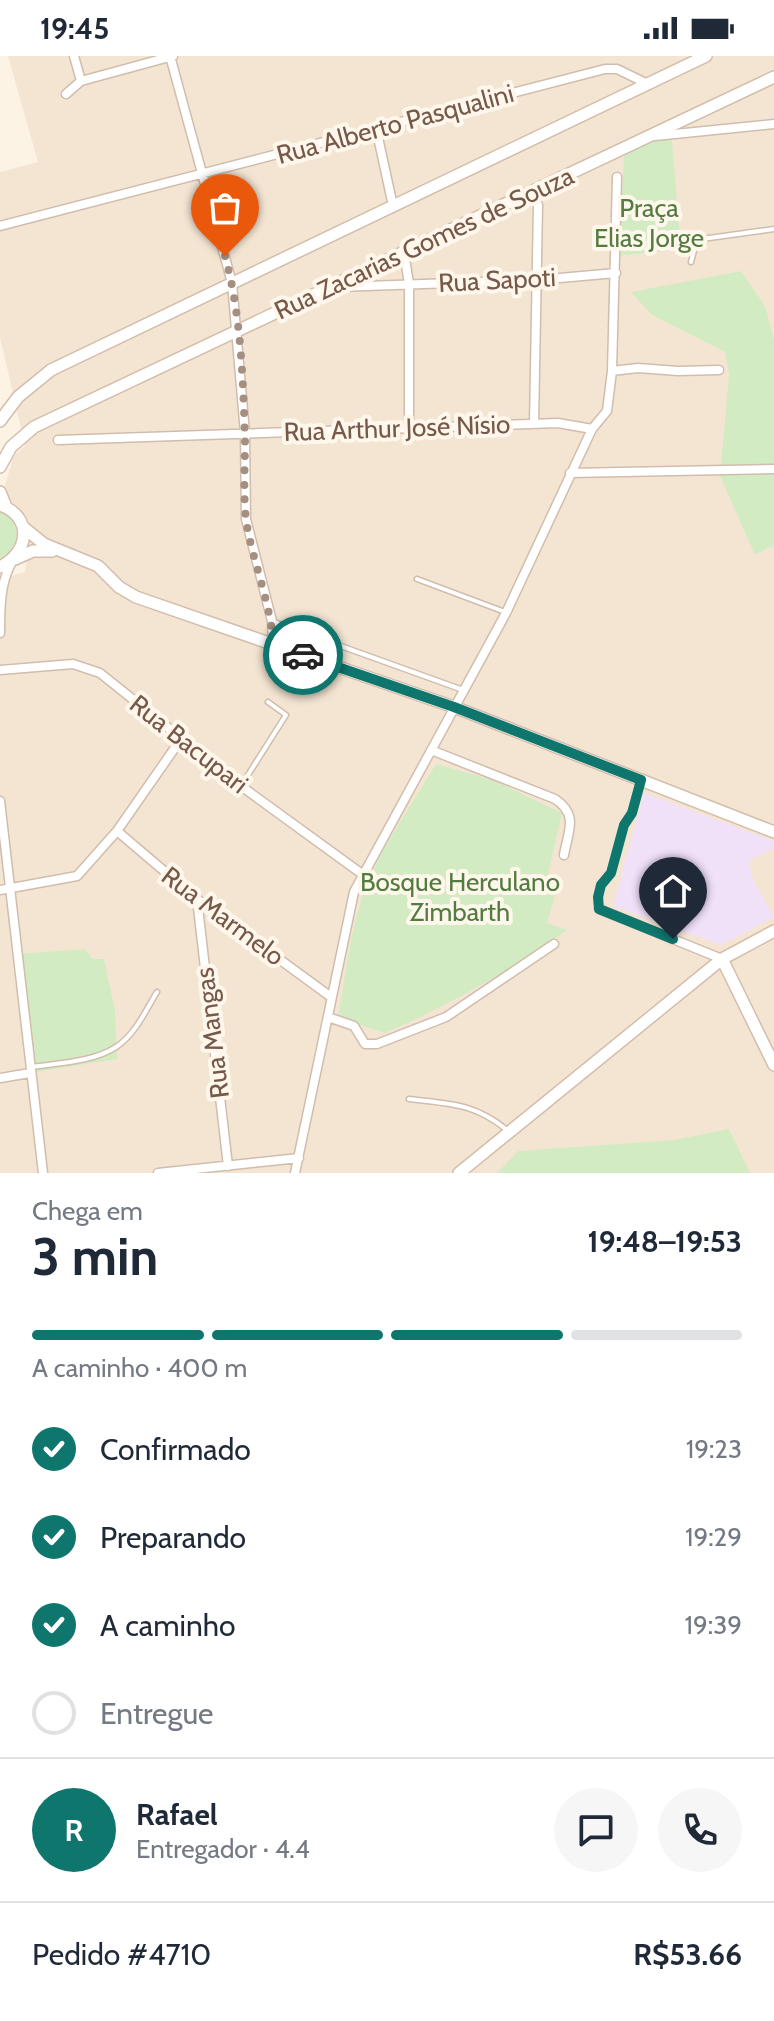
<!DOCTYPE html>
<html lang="pt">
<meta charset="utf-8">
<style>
body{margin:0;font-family:Cabin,sans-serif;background:#f6f6f7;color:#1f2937;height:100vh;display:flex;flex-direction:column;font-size:30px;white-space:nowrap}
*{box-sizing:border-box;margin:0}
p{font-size:26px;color:#747a83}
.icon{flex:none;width:44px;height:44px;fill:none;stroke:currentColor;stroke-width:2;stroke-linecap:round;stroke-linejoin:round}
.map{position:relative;height:1117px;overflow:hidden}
.panel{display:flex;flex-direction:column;background:#fff;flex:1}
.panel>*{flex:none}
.pin{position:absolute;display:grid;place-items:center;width:68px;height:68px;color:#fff;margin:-82px -34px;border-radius:50% 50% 50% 0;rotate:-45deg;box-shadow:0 0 8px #0007}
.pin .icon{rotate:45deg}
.courier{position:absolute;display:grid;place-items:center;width:80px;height:80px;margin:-40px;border:6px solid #0f766e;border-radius:50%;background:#fff;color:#222;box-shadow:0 2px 10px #0007}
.head em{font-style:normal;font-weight:700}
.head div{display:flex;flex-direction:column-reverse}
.head{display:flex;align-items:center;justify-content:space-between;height:136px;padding:0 32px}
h1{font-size:52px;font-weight:700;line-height:60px}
.bar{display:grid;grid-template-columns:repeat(4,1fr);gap:12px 8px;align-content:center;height:96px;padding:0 32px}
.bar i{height:10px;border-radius:6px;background:#e0e1e3}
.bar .on{background:#0f766e}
.bar p{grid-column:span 4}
.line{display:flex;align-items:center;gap:20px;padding:0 32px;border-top:2px solid #e0e1e3}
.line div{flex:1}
.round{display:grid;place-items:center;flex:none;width:84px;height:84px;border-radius:42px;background:#f6f6f7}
ol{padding:0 32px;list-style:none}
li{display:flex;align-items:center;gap:24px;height:88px}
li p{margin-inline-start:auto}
li .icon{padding:8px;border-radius:50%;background:#0f766e;color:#fff;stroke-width:4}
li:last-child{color:#747a83}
li i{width:44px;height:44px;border:4px solid #e0e1e3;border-radius:50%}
.status{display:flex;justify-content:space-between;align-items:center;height:56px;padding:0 40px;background:#fff;direction:ltr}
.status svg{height:22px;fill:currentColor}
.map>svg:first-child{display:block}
.residential{fill:#f4e5d3}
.education{fill:#f0e1f9}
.green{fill:#d3ebc3}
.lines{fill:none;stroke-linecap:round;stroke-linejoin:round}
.lane-casing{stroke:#d1bdad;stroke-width:7}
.street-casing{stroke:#d1bdad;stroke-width:11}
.secondary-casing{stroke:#d4bdab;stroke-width:14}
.lane{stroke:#fff;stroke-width:4}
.street{stroke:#fff;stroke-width:8}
.secondary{stroke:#fff;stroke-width:11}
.done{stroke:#a58f80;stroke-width:8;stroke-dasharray:0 14.4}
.route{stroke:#0f766e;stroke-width:10}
.labels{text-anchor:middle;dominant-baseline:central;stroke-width:8;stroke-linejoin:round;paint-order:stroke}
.street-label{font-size:26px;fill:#765949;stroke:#fff7ec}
.park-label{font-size:26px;fill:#537c41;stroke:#fff7ec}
</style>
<div class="status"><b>19:45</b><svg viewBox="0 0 49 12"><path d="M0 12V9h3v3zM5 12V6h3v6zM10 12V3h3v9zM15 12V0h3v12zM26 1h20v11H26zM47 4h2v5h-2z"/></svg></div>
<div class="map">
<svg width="774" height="1117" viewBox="0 0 774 1117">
<rect width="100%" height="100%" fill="#fdf3e5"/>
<path class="residential" d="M8,0H774V1117H0V523L25,516L31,473L8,441L5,429L14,399L25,390L0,281V116L38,106Z"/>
<path class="education" d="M644,737L774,785V792L749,805L752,822L774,861L721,889L613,850Z"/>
<path class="green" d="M672,84L681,193L619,200L624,99L648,85Z
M741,215L765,250L774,283V489L755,499L720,420L729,319L725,296L652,259L631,236Z
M0,455C23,467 22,493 0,505Z
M436,708L493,724L562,757L546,828L557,832L547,867L567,874C509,915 450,949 385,977L338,962C345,923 349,882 361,845C377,796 410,752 436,708Z
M85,893L93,903H104L115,955L117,1003L30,1017L17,898Z
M729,1073L750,1117H497L518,1095L674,1084Z"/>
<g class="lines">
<g class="lane-casing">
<path id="lane" d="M691,206L696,187L702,183L774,173
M417,523L505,556
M274,566L463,634
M241,730L286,659L268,646
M599,853L601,829L611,817L624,769L632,757L640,726
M32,1011C58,1007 93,1006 116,991C135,979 146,954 157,936
M409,1043C450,1048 474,1047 507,1074"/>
</g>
<g class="street-casing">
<path id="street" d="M74,0L81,25
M170,0L232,227L245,377L246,463L272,565L273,589
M66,38L81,25L173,0
M376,72L393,150
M655,80L774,68
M0,170L605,13H617L648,28
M404,196L409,228V372
M337,231L537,224L616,217
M612,315L638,312L678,315L719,314
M534,368L538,149
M58,384L558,367L592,373
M570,417L774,413
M0,577C0,553 0,526 12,506
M0,614L73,608L100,617L241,730L362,818
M431,694L555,743C579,759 568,775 564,799
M0,745L43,1117
M117,775L197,843L331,941
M0,834L77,820L117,775L181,683
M197,843L228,1110
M599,853L722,903
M328,961L354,970L365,988H377L446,961L554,888
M0,1022L30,1017
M158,1117L299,1102
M295,1117L354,836L506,557L592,373L607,355L612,315L617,121"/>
</g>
<g class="secondary-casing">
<path id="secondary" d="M0,365L18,341L51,314L706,0
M0,411L11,391L34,371L774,21
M0,436L6,451
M0,449C34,461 29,497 0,511
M23,471L44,488L98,510L119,531L136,541L454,651L774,776
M15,503L33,495H52
M722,903L774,1009
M459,1117L722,903L774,875"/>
</g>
<use href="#lane" class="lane"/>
<use href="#street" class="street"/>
<use href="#secondary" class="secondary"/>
</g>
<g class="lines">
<path class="done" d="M225,200C241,258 243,323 245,383C245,409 243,437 246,463C252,506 271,545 273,589L303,599"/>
<path class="route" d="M303,599L454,651L641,724L632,757L624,769L611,817L601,829L598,841L599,853L673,883"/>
</g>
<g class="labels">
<g class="street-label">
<text transform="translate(395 68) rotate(-15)">Rua Alberto Pasqualini</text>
<text transform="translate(424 187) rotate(-25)">Rua Zacarias Gomes de Souza</text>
<text transform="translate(497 224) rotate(-3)">Rua Sapoti</text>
<text transform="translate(397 372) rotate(-2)">Rua Arthur José Nísio</text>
<text transform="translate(189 688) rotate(38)">Rua Bacupari</text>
<text transform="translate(223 860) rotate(37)">Rua Marmelo</text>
<text transform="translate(212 977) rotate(-97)">Rua Mangas</text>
</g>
<g class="park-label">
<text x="649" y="152">Praça<tspan x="649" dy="30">Elias Jorge</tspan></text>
<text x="460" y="826">Bosque Herculano<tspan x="460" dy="30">Zimbarth</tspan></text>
</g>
</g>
</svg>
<div class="pin" style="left:225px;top:200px;background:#ea580c"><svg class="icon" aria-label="bag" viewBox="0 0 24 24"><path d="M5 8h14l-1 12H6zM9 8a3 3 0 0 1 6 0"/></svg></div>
<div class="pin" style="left:673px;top:883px;background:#1f2937"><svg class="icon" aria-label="home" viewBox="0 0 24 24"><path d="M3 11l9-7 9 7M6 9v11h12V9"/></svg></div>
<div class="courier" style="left:303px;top:599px"><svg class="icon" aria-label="car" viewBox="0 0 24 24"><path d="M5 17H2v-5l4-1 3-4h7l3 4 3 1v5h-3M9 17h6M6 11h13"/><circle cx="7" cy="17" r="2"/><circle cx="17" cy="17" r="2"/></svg></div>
</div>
<section class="panel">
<div class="head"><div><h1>3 min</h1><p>Chega em</p></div><em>19:48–19:53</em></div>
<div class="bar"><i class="on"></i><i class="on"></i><i class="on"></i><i></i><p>A caminho · 400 m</p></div>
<ol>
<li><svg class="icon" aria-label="check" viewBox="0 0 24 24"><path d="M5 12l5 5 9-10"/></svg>Confirmado<p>19:23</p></li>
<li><svg class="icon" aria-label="check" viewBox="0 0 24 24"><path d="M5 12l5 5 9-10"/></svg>Preparando<p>19:29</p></li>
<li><svg class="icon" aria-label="check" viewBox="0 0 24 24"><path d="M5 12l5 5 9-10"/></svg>A caminho<p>19:39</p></li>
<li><i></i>Entregue</li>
</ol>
<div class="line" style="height:144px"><b class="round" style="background:#0f766e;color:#fff">R</b><div><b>Rafael</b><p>Entregador · 4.4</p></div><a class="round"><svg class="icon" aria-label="chat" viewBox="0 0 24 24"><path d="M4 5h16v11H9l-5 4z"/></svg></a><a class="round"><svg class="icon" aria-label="phone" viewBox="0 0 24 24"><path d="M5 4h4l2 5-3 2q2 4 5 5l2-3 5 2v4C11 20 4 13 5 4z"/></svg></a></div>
<div class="line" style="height:104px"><div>Pedido #4710</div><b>R$53.66</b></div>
</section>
